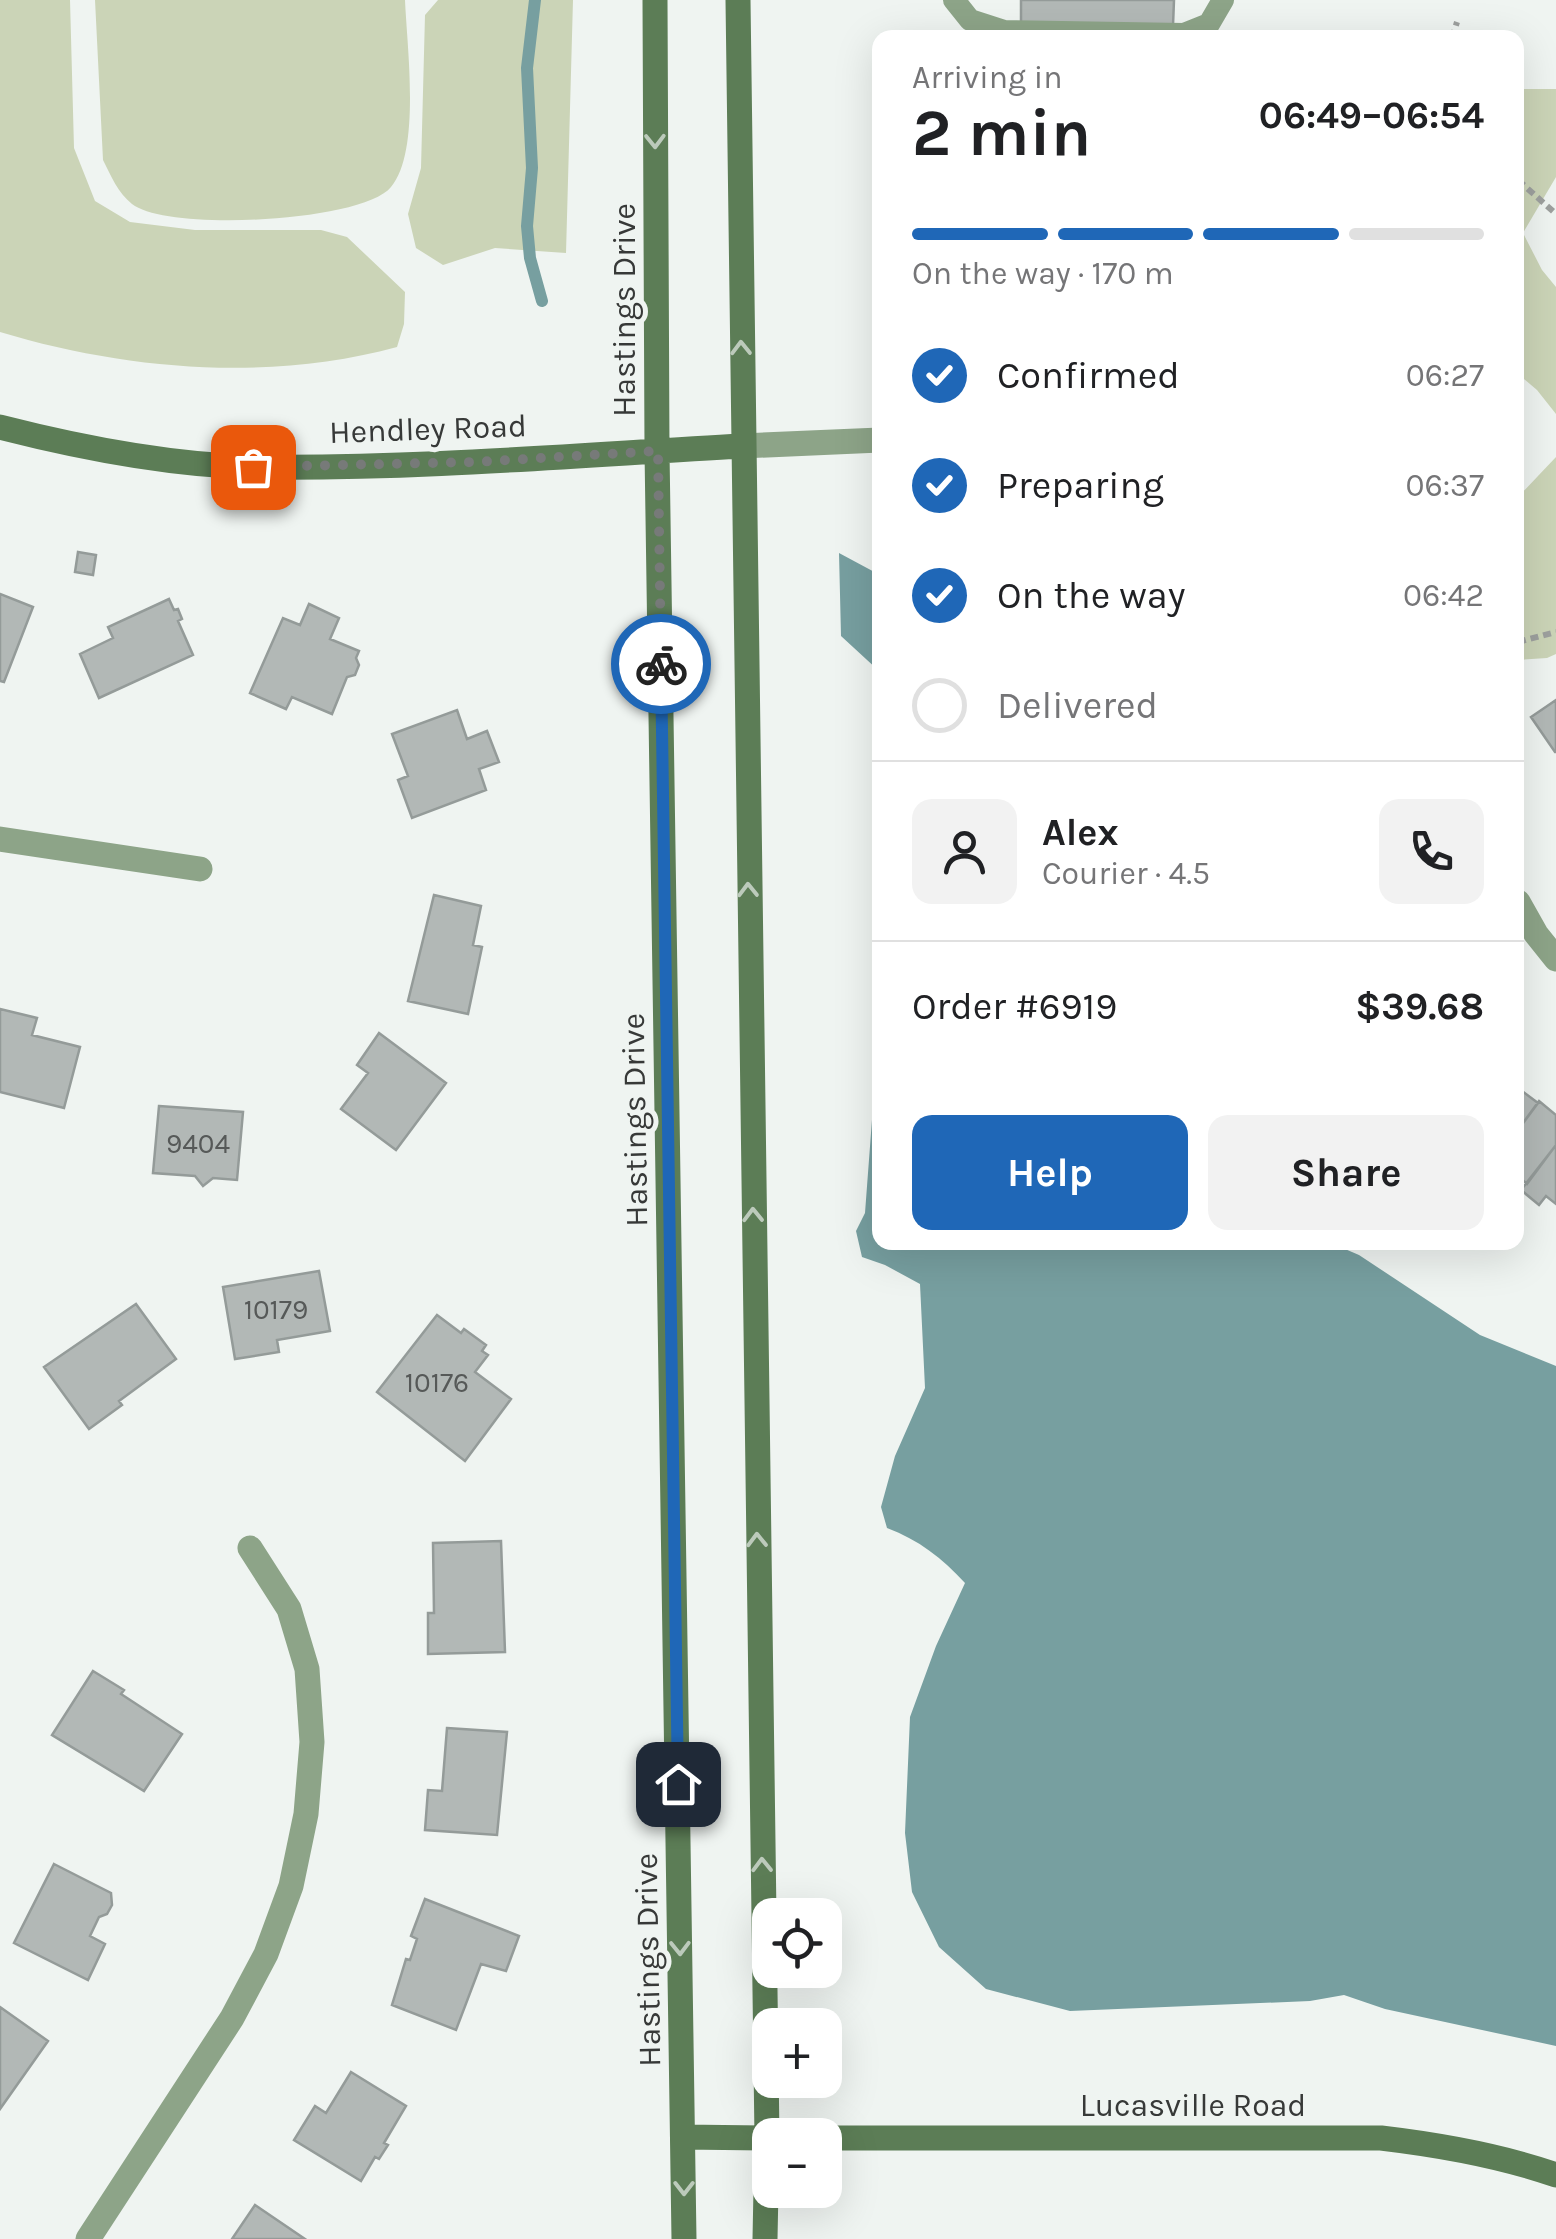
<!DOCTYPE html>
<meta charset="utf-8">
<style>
body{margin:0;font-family:Karla,sans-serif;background:#f2f2f2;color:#202124;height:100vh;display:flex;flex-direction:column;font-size:38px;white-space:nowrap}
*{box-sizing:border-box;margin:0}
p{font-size:32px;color:#757577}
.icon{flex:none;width:55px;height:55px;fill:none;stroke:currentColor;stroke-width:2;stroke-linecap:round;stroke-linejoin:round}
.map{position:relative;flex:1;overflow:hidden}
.side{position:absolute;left:872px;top:30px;width:652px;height:1220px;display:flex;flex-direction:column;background:#fff;border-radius:20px;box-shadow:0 10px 40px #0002}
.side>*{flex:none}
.controls{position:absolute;left:752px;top:1898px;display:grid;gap:20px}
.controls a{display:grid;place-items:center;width:90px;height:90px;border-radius:20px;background:#fff;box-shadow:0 10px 40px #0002;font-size:50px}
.pin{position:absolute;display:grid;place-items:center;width:85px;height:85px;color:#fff;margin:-42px;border-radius:20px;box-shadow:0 5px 15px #0006}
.courier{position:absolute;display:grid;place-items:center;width:100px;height:100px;margin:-50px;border:8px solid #1f67b7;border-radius:50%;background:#fff;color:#222;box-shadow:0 2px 12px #0007}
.summary em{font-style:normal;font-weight:700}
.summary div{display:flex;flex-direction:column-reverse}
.summary{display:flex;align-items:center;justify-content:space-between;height:170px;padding:0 40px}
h1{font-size:65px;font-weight:700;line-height:75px}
.bar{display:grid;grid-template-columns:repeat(4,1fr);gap:15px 10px;align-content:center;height:120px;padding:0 40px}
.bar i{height:12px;border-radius:8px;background:#e0e0e0}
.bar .on{background:#1f67b7}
.bar p{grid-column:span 4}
.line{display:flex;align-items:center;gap:25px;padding:0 40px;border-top:2px solid #e0e0e0}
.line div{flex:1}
.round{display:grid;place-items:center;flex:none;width:105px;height:105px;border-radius:20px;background:#f2f2f2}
ol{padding:0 40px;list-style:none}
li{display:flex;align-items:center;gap:30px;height:110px}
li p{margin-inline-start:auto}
li .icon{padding:10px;border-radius:50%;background:#1f67b7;color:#fff;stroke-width:4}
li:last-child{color:#757577}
li i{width:55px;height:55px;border:5px solid #e0e0e0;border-radius:50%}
.cta{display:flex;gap:20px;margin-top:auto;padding:20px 40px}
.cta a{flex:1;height:115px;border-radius:20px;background:#1f67b7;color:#fff;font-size:40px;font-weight:700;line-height:115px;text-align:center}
.cta a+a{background:#f2f2f2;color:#202124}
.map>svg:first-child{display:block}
.green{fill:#cbd4b7}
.water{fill:#779fa0}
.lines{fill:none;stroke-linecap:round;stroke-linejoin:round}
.stream{stroke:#779fa0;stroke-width:12}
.building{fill:#b2b8b6;stroke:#949b99;stroke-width:2.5}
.path{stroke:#9da09e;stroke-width:6;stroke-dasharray:8 5;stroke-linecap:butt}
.lane{stroke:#8da488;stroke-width:22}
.street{stroke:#8da488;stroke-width:25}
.secondary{stroke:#5c7d56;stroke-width:25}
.oneway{stroke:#bccabb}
.done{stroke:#777a79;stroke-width:10;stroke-dasharray:0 18}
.route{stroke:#1f67b7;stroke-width:12}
.labels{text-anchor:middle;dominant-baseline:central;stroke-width:10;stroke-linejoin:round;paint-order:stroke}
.number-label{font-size:28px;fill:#565958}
.street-label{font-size:32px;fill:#373938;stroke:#eff4f1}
</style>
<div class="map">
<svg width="1556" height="2239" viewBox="0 0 1556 2239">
<rect width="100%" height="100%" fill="#eff4f1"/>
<path class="green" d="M0,0H70L74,148L95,201L130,222L195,230H321L347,237L405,292L404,324L397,347C269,382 126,370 0,332Z
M95,0H405C407,47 421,151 391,187C363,222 167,232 132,204C118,193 111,176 103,160Z
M438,0H573L566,253L495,248L443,265L416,248L408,214L421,168L425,15Z
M1518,89H1556V177L1523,233L1542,270L1556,287V414L1537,390L1518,374Z
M1556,457V654L1547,658L1518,660V497Z"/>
<path class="water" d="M839,553L880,575V731L879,671L841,636Z
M880,1013V1242L1331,1243L1359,1255L1480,1335L1556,1366V2046L1385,2009L1344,1995L1310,2001L1070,2011L986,1989L939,1947L912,1892L905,1833L910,1717L936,1646L965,1583C942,1558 919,1540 887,1528L881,1507L895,1456L925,1388L920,1284L885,1265L862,1257L856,1231L865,1213Z"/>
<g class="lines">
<path class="stream" d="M535,0L527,68L532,168L527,226L530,258L542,301"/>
</g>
<path class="building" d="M1021,0H1174L1173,26L1021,24Z
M78,552L96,555L93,575L75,572Z
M0,594L33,607L4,682L0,681Z
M169,599L174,610L178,609L182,619L178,621L193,655L99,698L80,654L113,638L108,627Z
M309,604L339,618L330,639L359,651L356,658L359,665L355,675L347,677L332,714L292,697L286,709L250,693L283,618L300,625Z
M1556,700V752H1555L1531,717Z
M457,710L467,739L487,731L499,762L479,769L486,790L412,818L398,780L408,776L392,734Z
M434,895L481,906L473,945L482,947L468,1014L408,1001Z
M0,1009L37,1018L32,1035L80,1047L64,1108L0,1092Z
M379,1033L446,1083L396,1150L341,1109L368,1073L357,1065Z
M1518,1088L1538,1103L1518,1130Z
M1539,1101L1556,1115V1145L1527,1184L1518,1176V1130Z
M159,1106L243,1112L237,1180L213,1178L203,1186L195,1176L153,1173Z
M1556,1145V1204L1546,1196L1539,1205L1521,1190Z
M319,1271L330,1331L277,1340L279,1352L235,1359L223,1287Z
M136,1304L176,1359L119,1401L122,1405L89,1429L44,1367Z
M437,1315L461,1333L464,1329L486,1345L482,1351L488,1355L475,1372L511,1399L465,1461L377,1392Z
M501,1541L505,1652L428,1654V1613H434L433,1543Z
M93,1671L124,1690L121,1694L182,1734L144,1791L52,1735Z
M447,1728L507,1732L497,1835L425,1830L428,1790L442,1791Z
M54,1864L111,1893L112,1905L107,1914L99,1917L90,1936L105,1944L88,1980L14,1943Z
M425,1899L519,1936L506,1971L481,1964L456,2030L392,2005L406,1959L410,1960L417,1939L411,1936Z
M0,2007L48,2041L0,2109Z
M351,2072L406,2106L384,2143L388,2145L379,2159L375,2157L361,2181L294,2140L315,2106L326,2113Z
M255,2205L305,2239H232Z"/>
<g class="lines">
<path class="path" d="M1452,38L1457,22
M1518,180L1556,214
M1518,642L1556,632"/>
<path class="lane" d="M954,0L970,20L1004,31L1184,34L1209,24L1223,0"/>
<path class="street" d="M742,446L880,440
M0,839L200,869
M1518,902L1536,934L1556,959
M88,2239L232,2018L266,1954L291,1886L306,1814L312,1742L307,1669L289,1609L250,1548"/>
<path class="secondary" d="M655,0L657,451L684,2239
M738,0L767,2138L765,2239
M0,427C82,448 170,465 255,467C418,469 580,455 742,446
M683,2137L770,2138
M825,2138H1381C1440,2145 1499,2155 1556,2175"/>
</g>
<defs><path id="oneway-chevron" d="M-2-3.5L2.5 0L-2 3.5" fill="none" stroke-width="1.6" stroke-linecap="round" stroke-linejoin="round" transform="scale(2.5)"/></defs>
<g class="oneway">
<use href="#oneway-chevron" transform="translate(655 141) rotate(89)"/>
<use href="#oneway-chevron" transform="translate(741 348) rotate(-91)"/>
<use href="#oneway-chevron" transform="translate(748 890) rotate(-91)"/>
<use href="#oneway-chevron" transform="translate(753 1215) rotate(-91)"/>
<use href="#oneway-chevron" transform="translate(757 1540) rotate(-91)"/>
<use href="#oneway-chevron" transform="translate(762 1865) rotate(-91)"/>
<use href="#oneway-chevron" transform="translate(680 1948) rotate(89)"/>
<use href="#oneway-chevron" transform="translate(684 2188) rotate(90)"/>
</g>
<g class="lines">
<path class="done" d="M253,467L476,462L658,451L661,664"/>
<path class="route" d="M661,664L678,1784"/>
</g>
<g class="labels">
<g class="number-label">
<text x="198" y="1143">9404</text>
<text x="276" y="1309">10179</text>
<text x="437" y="1382">10176</text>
</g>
<g class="street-label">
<text transform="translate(624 310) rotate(-90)">Hastings Drive</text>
<text transform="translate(428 429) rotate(-2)">Hendley Road</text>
<text transform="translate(635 1120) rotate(-91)">Hastings Drive</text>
<text transform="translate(648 1960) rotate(-91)">Hastings Drive</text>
<text x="1193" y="2105">Lucasville Road</text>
</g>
</g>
</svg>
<div class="controls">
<a><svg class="icon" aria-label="locate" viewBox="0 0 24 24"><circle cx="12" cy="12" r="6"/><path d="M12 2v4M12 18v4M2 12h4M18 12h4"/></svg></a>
<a>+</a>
<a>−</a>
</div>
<div class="pin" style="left:253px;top:467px;background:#ea580c"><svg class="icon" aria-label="bag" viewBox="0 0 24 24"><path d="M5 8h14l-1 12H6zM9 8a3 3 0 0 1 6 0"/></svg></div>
<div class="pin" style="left:678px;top:1784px;background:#1f2937"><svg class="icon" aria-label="home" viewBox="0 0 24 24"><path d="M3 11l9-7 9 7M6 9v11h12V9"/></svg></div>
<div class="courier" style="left:661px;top:664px"><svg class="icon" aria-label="bike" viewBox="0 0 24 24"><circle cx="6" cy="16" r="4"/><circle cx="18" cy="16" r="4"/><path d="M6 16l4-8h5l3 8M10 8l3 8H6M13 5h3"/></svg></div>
<section class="side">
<div class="summary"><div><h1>2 min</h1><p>Arriving in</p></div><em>06:49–06:54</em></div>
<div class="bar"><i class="on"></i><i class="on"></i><i class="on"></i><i></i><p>On the way · 170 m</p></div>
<ol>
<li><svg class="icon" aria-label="check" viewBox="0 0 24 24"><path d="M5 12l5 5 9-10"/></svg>Confirmed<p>06:27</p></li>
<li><svg class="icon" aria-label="check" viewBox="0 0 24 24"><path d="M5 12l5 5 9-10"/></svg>Preparing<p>06:37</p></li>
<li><svg class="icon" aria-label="check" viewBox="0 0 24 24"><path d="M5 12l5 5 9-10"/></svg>On the way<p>06:42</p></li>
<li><i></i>Delivered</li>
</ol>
<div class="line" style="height:180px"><a class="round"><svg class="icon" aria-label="person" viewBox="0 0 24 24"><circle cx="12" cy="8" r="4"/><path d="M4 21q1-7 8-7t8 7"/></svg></a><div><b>Alex</b><p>Courier · 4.5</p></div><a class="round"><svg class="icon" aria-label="phone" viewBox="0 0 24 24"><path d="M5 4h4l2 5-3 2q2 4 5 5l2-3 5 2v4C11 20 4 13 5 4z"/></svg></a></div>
<div class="line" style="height:130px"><div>Order #6919</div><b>$39.68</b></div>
<div class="cta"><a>Help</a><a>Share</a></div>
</section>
</div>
